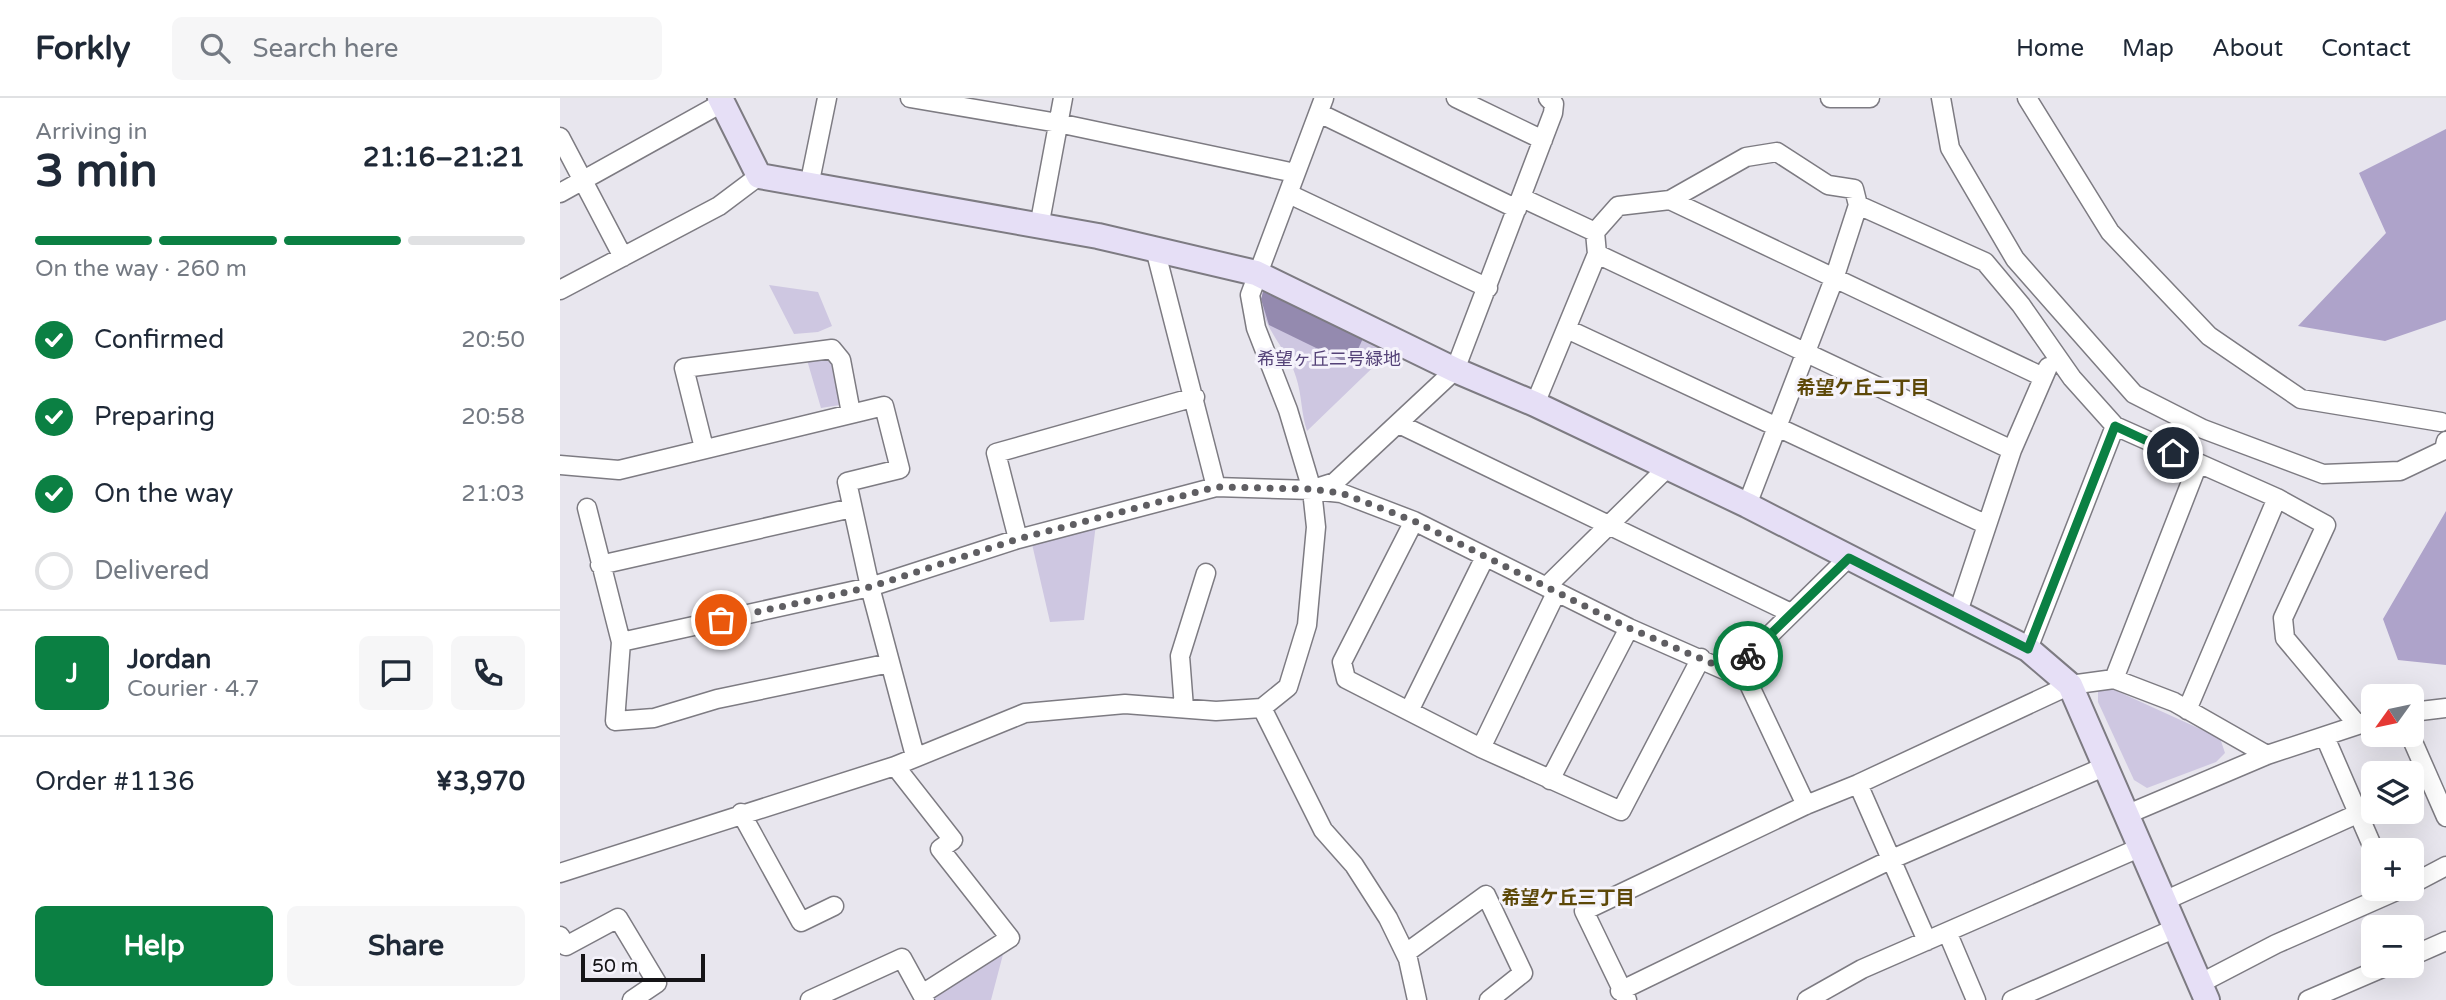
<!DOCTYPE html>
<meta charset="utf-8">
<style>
body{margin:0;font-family:"Varela Round","Noto Sans JP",sans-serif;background:#f6f6f7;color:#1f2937;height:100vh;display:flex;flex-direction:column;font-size:26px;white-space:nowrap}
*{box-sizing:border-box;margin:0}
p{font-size:23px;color:#747a83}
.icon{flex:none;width:38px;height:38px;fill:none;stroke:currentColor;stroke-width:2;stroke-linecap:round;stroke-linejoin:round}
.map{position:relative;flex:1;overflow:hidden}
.side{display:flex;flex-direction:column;background:#fff;width:560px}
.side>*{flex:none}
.needle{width:46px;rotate:237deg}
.controls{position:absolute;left:1801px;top:586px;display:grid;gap:14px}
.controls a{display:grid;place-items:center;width:63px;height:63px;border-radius:10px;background:#fff;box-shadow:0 7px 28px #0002;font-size:35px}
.scale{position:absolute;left:21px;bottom:18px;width:124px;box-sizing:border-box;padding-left:7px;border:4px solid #151417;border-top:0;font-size:19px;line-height:24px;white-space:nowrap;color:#151417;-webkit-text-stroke:5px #f5f3fb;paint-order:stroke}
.pin{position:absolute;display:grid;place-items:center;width:60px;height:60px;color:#fff;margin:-30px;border:4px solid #fff;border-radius:50%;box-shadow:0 2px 7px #0007}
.courier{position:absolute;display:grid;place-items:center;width:70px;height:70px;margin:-35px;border:5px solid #0b8043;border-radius:50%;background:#fff;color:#222;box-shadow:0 2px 9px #0007}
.overview em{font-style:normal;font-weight:800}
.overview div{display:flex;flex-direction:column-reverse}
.overview{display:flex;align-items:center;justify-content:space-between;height:119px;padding:0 35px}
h1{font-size:46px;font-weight:800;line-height:52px}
.bar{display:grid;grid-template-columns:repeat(4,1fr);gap:10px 7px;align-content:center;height:84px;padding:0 35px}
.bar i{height:9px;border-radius:5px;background:#e0e1e3}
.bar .active{background:#0b8043}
.bar p{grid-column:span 4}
.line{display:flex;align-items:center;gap:18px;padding:0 35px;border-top:2px solid #e0e1e3}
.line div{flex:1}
.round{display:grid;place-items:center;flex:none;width:74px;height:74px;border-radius:10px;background:#f6f6f7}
ol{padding:0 35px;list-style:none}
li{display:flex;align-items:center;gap:21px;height:77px}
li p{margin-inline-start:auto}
li .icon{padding:7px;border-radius:50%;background:#0b8043;color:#fff;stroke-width:4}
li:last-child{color:#747a83}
li i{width:38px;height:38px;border:4px solid #e0e1e3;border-radius:50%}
.action{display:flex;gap:14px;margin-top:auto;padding:14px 35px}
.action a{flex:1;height:80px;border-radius:10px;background:#0b8043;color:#fff;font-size:28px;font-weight:800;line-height:80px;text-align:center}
.action a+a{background:#f6f6f7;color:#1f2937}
header{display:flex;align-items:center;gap:42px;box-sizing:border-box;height:98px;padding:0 35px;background:#fff;border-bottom:2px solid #e0e1e3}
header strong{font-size:33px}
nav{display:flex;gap:38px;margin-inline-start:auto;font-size:24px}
.search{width:490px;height:63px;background:#f6f6f7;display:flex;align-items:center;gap:18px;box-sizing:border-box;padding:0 24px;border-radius:10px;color:#747a83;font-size:26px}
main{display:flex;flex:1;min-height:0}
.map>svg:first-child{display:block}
.green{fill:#cec7e1}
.forest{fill:#aea3ca}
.water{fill:#948aaf}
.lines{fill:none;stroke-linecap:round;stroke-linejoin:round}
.street-casing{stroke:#7d7b82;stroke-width:21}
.secondary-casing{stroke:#7d7b82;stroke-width:28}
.street{stroke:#fff;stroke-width:18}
.secondary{stroke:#e6dff6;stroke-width:24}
.done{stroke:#5f5e62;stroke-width:7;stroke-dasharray:0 12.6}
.route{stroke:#0b8043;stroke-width:9}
.labels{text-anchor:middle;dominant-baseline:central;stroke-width:6;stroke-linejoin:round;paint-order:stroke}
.park-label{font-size:18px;fill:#554378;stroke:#f5f3fb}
.neighbourhood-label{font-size:19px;font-weight:bold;fill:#5d4808;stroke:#f5f3fb}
</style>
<header>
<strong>Forkly</strong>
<div class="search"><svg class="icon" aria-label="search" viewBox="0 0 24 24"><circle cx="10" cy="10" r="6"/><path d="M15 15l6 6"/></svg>Search here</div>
<nav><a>Home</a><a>Map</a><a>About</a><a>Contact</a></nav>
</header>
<main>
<section class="side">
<div class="overview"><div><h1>3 min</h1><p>Arriving in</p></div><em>21:16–21:21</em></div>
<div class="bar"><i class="active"></i><i class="active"></i><i class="active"></i><i></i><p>On the way · 260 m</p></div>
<ol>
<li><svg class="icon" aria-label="check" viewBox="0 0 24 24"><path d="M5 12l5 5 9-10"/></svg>Confirmed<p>20:50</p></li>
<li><svg class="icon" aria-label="check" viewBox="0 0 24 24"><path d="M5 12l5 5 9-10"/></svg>Preparing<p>20:58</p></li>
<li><svg class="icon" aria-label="check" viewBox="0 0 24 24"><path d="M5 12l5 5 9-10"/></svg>On the way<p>21:03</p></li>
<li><i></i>Delivered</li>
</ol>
<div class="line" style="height:126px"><b class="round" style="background:#0b8043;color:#fff">J</b><div><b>Jordan</b><p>Courier · 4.7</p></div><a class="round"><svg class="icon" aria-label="chat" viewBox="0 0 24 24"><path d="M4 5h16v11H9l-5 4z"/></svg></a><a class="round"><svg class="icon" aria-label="phone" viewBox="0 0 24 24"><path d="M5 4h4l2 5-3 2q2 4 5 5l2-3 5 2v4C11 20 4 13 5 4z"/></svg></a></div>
<div class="line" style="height:91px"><div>Order #1136</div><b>¥3,970</b></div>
<div class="action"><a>Help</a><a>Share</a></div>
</section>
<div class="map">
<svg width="1886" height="902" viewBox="0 0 1886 902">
<rect width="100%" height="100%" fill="#e8e6ee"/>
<path class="green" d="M704,185L832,251L747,333C741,315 742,297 736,279C725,243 694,228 704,185Z
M209,187L258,194L272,228L258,234L234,236Z
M272,260L284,302L280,307L261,310L247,262Z
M536,426L524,522L490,524L472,446Z
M1548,589L1660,640L1665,655L1656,664L1587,690L1574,682L1538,604V593Z
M446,845L431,902H375L372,898Z"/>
<path class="forest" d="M1886,31V222L1825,243L1738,228L1826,135L1799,75Z
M1886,413V567L1838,562L1823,521Z"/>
<path class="water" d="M705,187L804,238L791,267L709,227L701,201Z"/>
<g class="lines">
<g class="street-casing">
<path id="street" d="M350,0L498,25L735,75
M896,0L983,42
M1270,0H1310
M1381,0L1390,50L1455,161L1574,296L1643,331L1763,376L1840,373L1884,352L1886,343
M1467,0L1550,134L1649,238L1741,301L1881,324
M759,15L957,111
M0,39L63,159
M249,88L267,0
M0,95L162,5
M729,96L928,190
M962,100L1035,134
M1110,102L1483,279
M1298,107L1425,164L1461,207L1512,280L1555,328L1717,400L1766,427L1723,520L1725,540L1797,626
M479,129L503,0
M595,151L656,389
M1037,156L1452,352
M0,192L159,108L199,78
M1007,231L1425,426
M975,306L1037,156L1035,134L1058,108L1110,102L1186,59L1217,54L1268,87L1294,91L1298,107L1274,181L1187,407
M839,326L1231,515
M144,350L124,270L272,251L281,262L291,315
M0,367L59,372L324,308L340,371L287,384L310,489L355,658
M756,390L775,384L895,272L993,15L994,6L988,0
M27,410L61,544L55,623L94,620L157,601L330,565
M854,423L782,564L786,581L921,650L1061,713L1141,560
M458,441L436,355L635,299
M40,467L292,410
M986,489L1108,369
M1398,514L1452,352L1488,269
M61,544L310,489L458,441L656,389L752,392L781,395L854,423L1069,530L1187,582L1246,707
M1468,551L1555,328
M1172,574L1289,459
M1554,581L1638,366
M624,610L620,558L646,475
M702,610L763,732L794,767L828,820L848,861L857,902
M1627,612L1717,400
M849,613L924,461
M1852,614L1886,610
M1850,637L1886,719
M1765,639L1814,752
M921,650L996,495
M335,668L393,742L380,751L450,840L362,896
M990,682L1069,530
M1298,686L1367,843
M181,715L241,824L274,808
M1568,716L1707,657L1813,622
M0,775L335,668L465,615L565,606L656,613L702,610L728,589L747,527L756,429L752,392L728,312L696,230L690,197L764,0
M1852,786L1886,768
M1604,803L1797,716
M1388,836L1416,902
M0,838L6,848L58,820L97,885L72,902
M846,855L926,797L963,875L929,902
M1852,858L1886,843
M1641,885L1716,846L1841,791
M1060,893L1332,761L1546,668
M250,902L342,860L365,902
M1067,902L1024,813L1246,707L1298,686L1510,587L1554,581L1614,604L1707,657
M1247,902L1302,871L1579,750
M1452,902L1616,830
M1748,902L1827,868"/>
</g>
<g class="secondary-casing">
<path id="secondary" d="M160,0L199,78L538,138L696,175L895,272L975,306L1187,407L1468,551L1510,587L1647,902"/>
</g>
<use href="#street" class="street"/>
<use href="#secondary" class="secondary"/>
</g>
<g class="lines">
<path class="done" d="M161,522L310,489L458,441L656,389L752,391L781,395L854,423L1069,530L1172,574L1188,558"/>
<path class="route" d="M1188,558L1289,460L1468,551L1555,328L1613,355"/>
</g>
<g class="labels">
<g class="park-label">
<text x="769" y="261">希望ヶ丘二号緑地</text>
</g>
<g class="neighbourhood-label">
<text x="1303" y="290">希望ケ丘二丁目</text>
<text x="1008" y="800">希望ケ丘三丁目</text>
</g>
</g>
</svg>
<div class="controls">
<a><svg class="needle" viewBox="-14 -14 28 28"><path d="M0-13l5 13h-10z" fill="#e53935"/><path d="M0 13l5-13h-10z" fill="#747a83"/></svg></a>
<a><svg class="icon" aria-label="layers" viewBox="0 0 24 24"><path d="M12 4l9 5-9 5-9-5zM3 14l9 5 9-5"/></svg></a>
<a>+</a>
<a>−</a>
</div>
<div class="scale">50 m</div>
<div class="pin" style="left:161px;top:522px;background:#ea580c"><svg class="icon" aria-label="bag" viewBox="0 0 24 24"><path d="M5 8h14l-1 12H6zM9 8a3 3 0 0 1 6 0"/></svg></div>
<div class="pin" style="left:1613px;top:355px;background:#1f2937"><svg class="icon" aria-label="home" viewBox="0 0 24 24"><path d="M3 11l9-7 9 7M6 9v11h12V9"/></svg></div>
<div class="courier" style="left:1188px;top:558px"><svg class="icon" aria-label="bike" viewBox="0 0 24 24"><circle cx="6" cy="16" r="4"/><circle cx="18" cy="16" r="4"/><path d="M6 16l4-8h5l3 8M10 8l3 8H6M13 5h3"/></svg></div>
</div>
</main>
